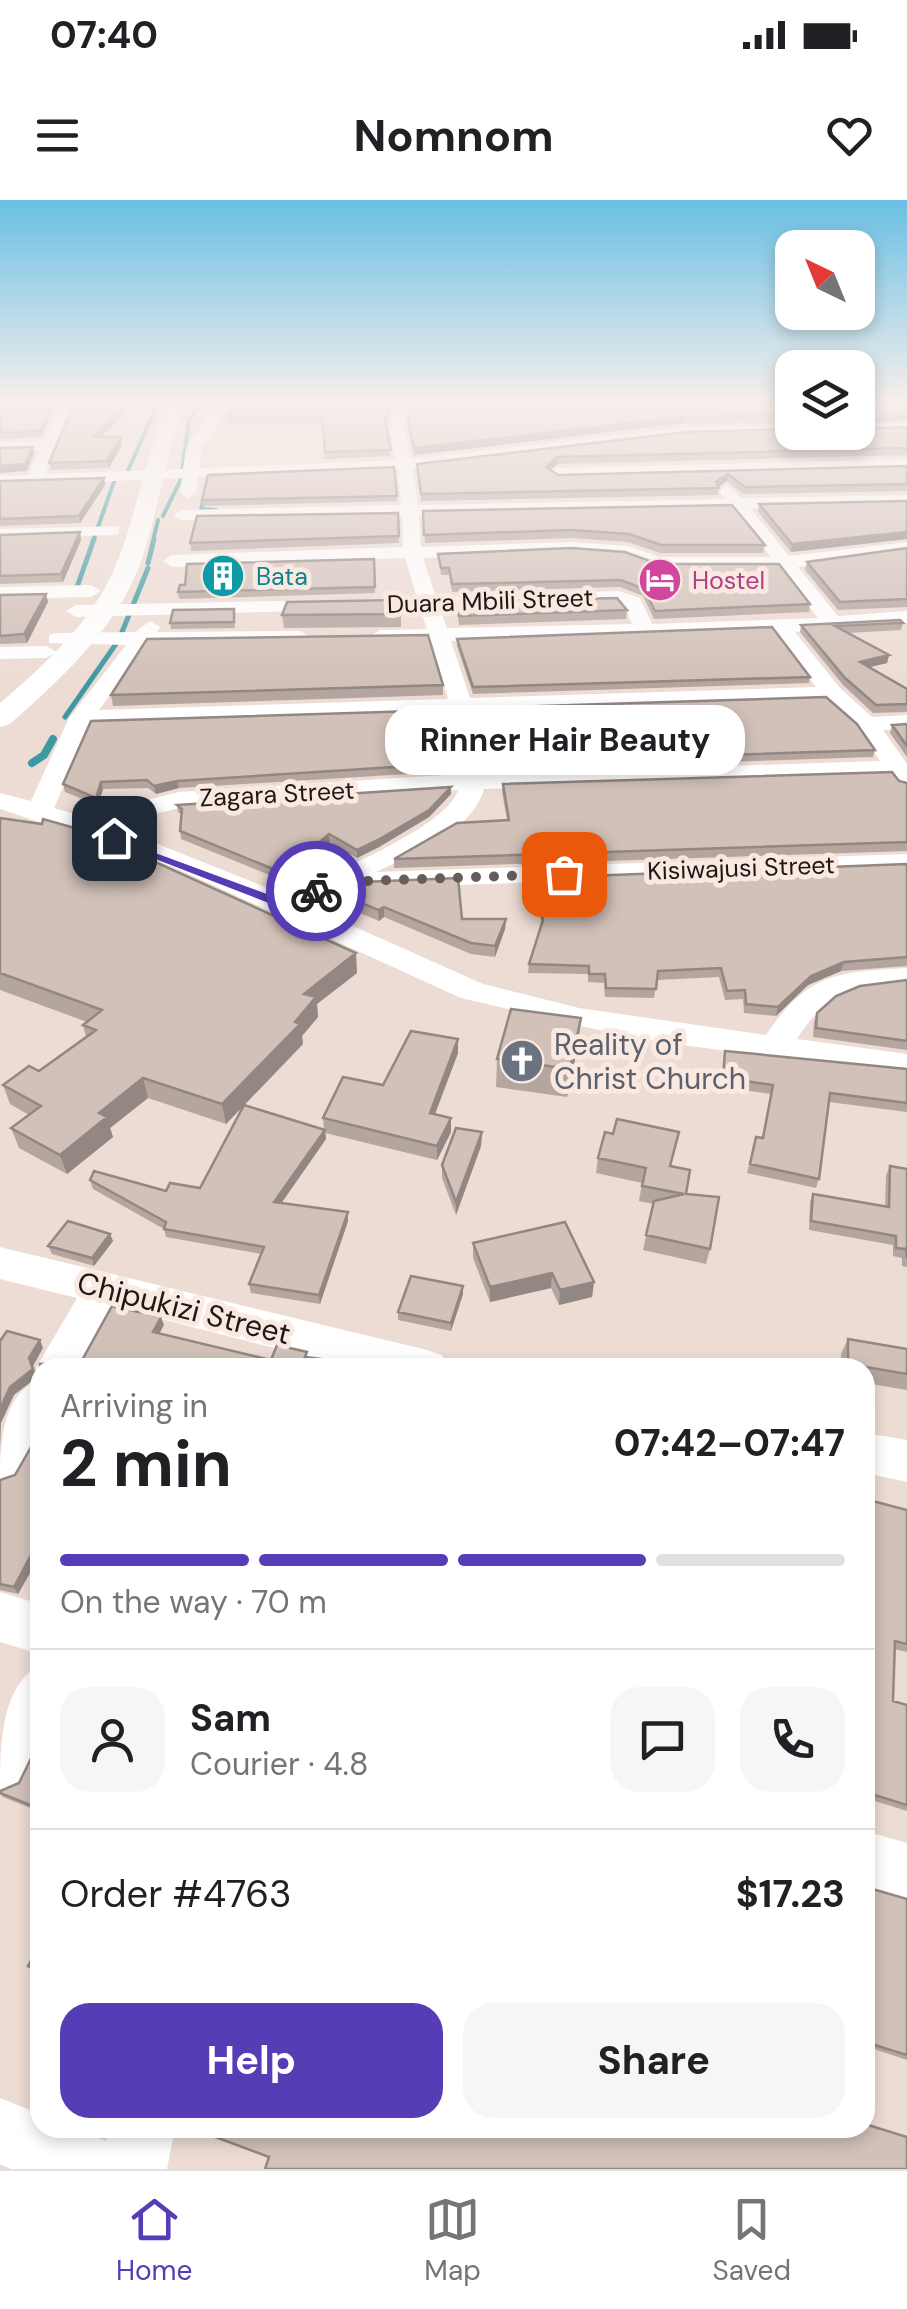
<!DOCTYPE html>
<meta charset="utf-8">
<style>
body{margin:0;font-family:"DM Sans",sans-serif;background:#f6f6f6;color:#202124;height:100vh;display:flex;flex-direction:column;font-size:38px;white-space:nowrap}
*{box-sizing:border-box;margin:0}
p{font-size:32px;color:#757577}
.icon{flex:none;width:55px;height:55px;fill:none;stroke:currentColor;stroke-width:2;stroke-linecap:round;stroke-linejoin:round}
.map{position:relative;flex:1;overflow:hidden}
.sheet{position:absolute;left:30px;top:1158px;width:845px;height:780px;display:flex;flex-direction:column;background:#fff;border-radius:30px;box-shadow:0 5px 15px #0003}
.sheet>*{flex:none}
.needle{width:65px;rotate:317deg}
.tools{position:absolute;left:775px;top:30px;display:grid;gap:20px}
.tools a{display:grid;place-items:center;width:100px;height:100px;border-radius:20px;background:#fff;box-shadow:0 5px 15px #0003;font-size:50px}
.pin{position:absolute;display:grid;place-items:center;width:85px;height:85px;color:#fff;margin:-42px;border-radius:20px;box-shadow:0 5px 15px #0006}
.courier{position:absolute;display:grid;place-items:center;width:100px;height:100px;margin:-50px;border:8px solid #563db5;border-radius:50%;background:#fff;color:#222;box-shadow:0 2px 12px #0007}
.bubble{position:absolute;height:70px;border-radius:30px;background:#fff;box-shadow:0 5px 15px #0003;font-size:32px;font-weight:700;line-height:70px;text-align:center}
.overview em{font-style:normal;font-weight:700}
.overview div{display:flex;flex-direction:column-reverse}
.overview{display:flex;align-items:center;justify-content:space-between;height:170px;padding:0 30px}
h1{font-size:65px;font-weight:700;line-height:75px}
.bar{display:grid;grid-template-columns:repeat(4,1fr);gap:15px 10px;align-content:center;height:120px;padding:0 30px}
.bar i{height:12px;border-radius:8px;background:#e0e0e0}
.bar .selected{background:#563db5}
.bar p{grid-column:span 4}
.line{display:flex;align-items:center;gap:25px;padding:0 30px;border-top:2px solid #e0e0e0}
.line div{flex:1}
.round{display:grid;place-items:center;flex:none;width:105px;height:105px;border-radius:30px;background:#f6f6f6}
.button{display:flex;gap:20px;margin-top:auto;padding:20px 30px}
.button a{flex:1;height:115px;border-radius:30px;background:#563db5;color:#fff;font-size:40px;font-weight:700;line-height:115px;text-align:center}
.button a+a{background:#f6f6f6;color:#202124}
.status{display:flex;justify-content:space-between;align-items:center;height:70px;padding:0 50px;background:#fff;direction:ltr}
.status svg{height:28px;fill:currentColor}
header{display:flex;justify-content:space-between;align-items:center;height:130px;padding:0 30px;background:#fff;font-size:45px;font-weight:700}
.dock{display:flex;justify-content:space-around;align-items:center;height:140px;border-top:2px solid #e0e0e0;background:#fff;font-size:28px;color:#757577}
.dock a{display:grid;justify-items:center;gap:5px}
.dock .selected{color:#563db5}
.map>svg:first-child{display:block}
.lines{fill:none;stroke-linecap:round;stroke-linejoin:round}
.stream-far2{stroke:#3e99a2;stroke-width:4}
.stream-far1{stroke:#3e99a2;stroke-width:5}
.stream{stroke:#3e99a2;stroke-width:8}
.minor{fill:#fff;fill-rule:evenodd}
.major{fill:#fff;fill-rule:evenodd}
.wall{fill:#b4a69f}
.shaded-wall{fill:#928782}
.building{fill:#d1c1b9;stroke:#928782;stroke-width:2.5}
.route{fill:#563db5}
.done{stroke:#665d58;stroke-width:10;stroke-dasharray:0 18}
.labels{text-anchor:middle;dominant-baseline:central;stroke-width:10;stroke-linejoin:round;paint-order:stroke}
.far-culture-label{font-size:25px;fill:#0d838f;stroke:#fae9e1;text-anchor:start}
.far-hotel-label{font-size:25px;fill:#b23c85;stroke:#fae9e1;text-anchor:start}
.far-street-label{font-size:25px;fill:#1e1815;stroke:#fae9e1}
.worship-label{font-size:30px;fill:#5b616d;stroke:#fae9e1;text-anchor:start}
.street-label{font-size:30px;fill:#1e1815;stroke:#fae9e1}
</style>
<div class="status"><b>07:40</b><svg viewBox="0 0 49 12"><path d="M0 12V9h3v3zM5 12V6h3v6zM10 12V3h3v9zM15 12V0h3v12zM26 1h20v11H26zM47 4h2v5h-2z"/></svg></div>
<header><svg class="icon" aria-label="menu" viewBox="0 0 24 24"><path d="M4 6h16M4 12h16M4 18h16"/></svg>Nomnom<svg class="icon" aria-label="heart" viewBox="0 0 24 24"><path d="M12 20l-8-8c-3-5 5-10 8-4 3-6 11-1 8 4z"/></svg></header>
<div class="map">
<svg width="907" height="1969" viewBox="0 0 907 1969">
<rect width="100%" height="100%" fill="#eddcd4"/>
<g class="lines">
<path class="stream-far2" d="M182,272L189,220L201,203
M210,276L201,309L216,310
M163,316L181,279L194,277
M93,341L116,276L126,275L158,203
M153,341L158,320"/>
<path class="stream-far1" d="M148,363L154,339
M77,387L94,339
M120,437L148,368
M65,517L118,441"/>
<path class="stream" d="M32,563L44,555L53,539"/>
<path class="minor" d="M60,203H74L45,274L183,269L186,248L217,203H231L202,248L199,268L396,260L389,228L396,203H410L404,228L411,259L685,227L792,225L795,232L685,235L413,268L418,305L725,299L719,290L727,285L742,298L907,295V305L750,308L789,356L907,342V352L798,367L838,416L907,411V423L795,432L840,488L872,517L907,515V529L883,530L907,564V589L898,586L891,576L484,589C473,631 411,655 376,672L907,654V670L340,689L306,705L483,784L579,808L766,835C808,773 836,772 907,768V786C852,790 829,789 797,839L907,854V876L633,838L461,798L173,667L0,609V593L31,601L69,518L126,445L49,443V435L56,433L135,432L150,421L160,427L157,432L300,431L310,437L300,443L147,445L99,510L448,499L431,441L380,442L370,436L380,430L427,429L420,409L406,410L396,404L417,398L405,358L172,367L163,361L172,355L403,347L402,316L182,320L173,315L182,310L401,305L398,269L198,277L196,293L188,298L180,293L182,278L0,286V276L29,275L40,250L0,252V242L44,241ZM733,309L771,357H659L628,346L571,342L421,347L419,315ZM571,352L625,356L657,368H779L818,418L652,424L640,398L619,391L436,397L423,358ZM617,403L625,406L632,424L447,428L440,409ZM774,433L816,487L470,498L451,441ZM826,500L858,529L880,561L485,574L474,512ZM451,513L460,574L179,592L82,616L54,608L90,525ZM458,590C446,629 321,678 283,694L110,625L179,608Z
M907,223V231L858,232V224Z
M907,259V269L557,278L549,273L557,268Z
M119,326V334L113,335L0,339V329Z
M0,387L91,385L101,391L91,397L0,399Z
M336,400L343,402V410L76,417L66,411L76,405Z
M0,447L46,446L57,452L46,458L0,459Z
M0,1047L427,1150L442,1155L448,1168H353L114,1107L81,1168H40V1175L36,1168L77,1098L0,1079Z
M40,1179V1239L16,1281L0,1287C0,1248 0,1195 40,1179Z
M865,1233L907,1240V1282L865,1273Z
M0,1392L40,1404V1454L0,1442Z
M40,1465V1546L20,1586L0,1594C0,1548 0,1486 40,1465Z
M865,1631L907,1643V1701L865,1689Z
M0,1898L40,1914V1928H73L106,1941L109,1928H175L167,1969H11L0,1964Z"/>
<path class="major" d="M169,203H187C161,260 156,341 127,393C99,444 53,486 10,524L0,527V503C38,471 78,434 103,391C134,339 142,259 169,203Z"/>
</g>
<path class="wall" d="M0,203H56L41,237L0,239Z
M237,203H395L386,225L391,256L325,259L322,224H227L226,217Z
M792,203V222L685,223L414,255L408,228V221Z
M858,203H907V220L858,224L860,229L907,227V255L557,264L550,270L558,275L907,266V291L743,294L727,281L719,287L718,295L421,301L417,264L792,232Z
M101,237H121L122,244L109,268L51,270L49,263Z
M394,267L397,301L203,306L202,300Z
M104,278L105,285L80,323L0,326V281Z
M907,301V339L791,352L758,312L759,304Z
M423,311L765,345L763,353H660L628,342L571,338L425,343Z
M398,313L399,343L191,351L190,343Z
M80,332L81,340L63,382L0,384V335Z
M907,348V407L838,410L805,370L807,362Z
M438,354L658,364L810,404L809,412L654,419L643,396L620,387L452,392L449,375H441Z
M374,359L375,393L179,399L178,392Z
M46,394L48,402L27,443L0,444V395Z
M456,402L627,410L626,419L459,425Z
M234,409L235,428L171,429L170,423Z
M401,414V427L284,428L282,415Z
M903,423L901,430L848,433L889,455L887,463L869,467L907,489V512L873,513L843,485L800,432L801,425Z
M457,439L810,477L809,483L473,494L457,446Z
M443,485V495L113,506L111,495Z
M479,508L875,550L873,557L488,570Z
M907,524V557L890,533L892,525Z
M456,563V571L179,588L156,594L148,588L103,589L98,605L65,592L63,584Z
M899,581L907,583V651L394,668V659L507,620L502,592L503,584Z
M451,594L429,617L379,647L357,658L330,642L284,681L181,639L180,631L182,615L178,612L177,605Z
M0,618L357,773L317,804L318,817L302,836L303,844L226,924L148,898L110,928L113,937L67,974L19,948L11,928L29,915L10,904L3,885L39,871L86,837L83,825L87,822L0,790Z
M907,664V766L841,771L808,785L776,816L744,813L743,799L725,800L719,777L657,780L654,798L605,797L604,783L588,782V774L528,773L529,764L542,725L533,686L534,678Z
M347,697L462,719H506L505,729L495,757L471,754L384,717L379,721L348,708Z
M907,780V850L813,837L814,822L817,813Z
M458,839V853L435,914L451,918V932L437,960L325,933L326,939L281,1003L348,1012V1021L320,1104L251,1093L249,1084L261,1054L166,1037L164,1029L93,989L90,980L166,991L200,988L324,930L323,918L383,885Z
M578,846L567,897L496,887L497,859Z
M725,851L907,869V912L829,902L819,979L816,988L747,973L756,937L762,938L771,894L721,887Z
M482,932L481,946L456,1015L442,978V965Z
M598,958L671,966L710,1049L706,1064L643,1050L653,1004L639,1001L642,983L596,973Z
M890,966L907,969V1067L902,1066V1058L893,1056V1045L809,1030L810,1002L813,994L885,1006L886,975Z
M110,1034L113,1041L94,1066L52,1054L48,1046Z
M473,1043L594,1082L592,1097L559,1105L551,1088L490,1102L473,1058Z
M463,1094L451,1131L398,1120V1112Z
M848,1139L907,1149V1190L865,1183V1168H842L841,1154Z
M40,1174V1366L35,1364L18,1394L0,1390V1280L15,1275L39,1233Z
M865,1299L907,1310V1452L894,1449L893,1501L907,1505V1611L865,1598Z
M40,1512V1612L3,1597L0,1594V1591L19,1583L39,1542Z
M865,1675L869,1688L907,1699V1860L865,1846Z"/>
<path class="shaded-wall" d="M52,203H56L41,237L40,231Z
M127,203H134L95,244L94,237Z
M392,203H395L385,227V220Z
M907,213V219L858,224V217Z
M685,217V223L414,255V248Z
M121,237L122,244L109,268L107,261Z
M33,247L34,254L27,271L0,273V266Z
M557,257V264L545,274L546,267Z
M728,274L727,281L715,289L716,282Z
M104,278L105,285L80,323L79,316Z
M80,332L81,340L63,382L61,374Z
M907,332V339L791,352L792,344Z
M46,394L48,402L27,443L24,434Z
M889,455L887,463L858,470L860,462Z
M177,581L179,588L156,594L154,586Z
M101,582L103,589L98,605L96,598Z
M451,587V594L429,617L379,647L357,658V650Z
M329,634L330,642L284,681L283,673Z
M384,707V717L379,721L378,710Z
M506,719L505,729L495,757V746Z
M356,753L357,773L317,804L318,817L302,836L303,844L226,924L222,904L295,822L304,794Z
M844,762L841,771L808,785L776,816L778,807L811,776Z
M581,818L578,846L567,897L570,869Z
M458,839V853L430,927V913Z
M143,878L148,898L110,928L113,937L67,974L60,955L99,913Z
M451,918V932L437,960V946Z
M325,930L326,939L276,1011L274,1002Z
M482,932L481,946L456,1015V1002Z
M348,1012V1021L320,1104L319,1095Z
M110,1034L113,1041L94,1066L92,1058Z
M552,1073L551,1088L490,1102V1087Z
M594,1082L592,1097L559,1105L560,1090Z
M463,1086V1094L451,1131V1123Z
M161,1117L164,1125L156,1140L153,1132Z
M40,1140L43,1148L33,1166L37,1177L14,1195L1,1223L0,1250V1209L10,1187Z
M30,1357L35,1364L18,1394L14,1387Z"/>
<path class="building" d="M0,203H52L40,231L0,233Z
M74,203H127L94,237H121L107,261L49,263Z
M237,203H392L385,220L391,250L325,252L322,217H226Z
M411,203H792V215L685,217L414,248L408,221Z
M858,203H907V213L858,217Z
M858,223L860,229L907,227V248L557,257L546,267L558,275L907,266V284L745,287L728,274L716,282L719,288L421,294L417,264L686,232L792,229V232H858Z
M33,247L25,264L0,266V248Z
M394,267L397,296L202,300L208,275Z
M104,278L79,316L0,319V281Z
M907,301V332L792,344L759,304Z
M732,305L765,345H661L629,334L571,330L424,335L423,311Z
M398,313L399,336L190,343L197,316Z
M80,332L61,374L0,376V335Z
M571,348L625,352L658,364H779L810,404L655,411L644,389L621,380L452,384L449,368H441L438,354Z
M907,348V399L840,402L807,362Z
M374,359L375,387L178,392L180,385H185L187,364Z
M46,394L24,434L0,436V395Z
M617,398L627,410L459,416L456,402Z
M398,400L401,414L282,415L287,402Z
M234,409V422L170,423L173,410Z
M900,420L903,423L835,426L889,455L860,462L907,489V504L876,505L845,478L801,425Z
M772,427L810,477L473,487L457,439Z
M428,435L443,485L111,495L147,439Z
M826,497L857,524L875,550L488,563L479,508Z
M448,510L456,563L177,581L154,586L147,580L101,582L96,598L63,584L91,521Z
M907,524V546L892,525Z
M892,572L899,581L907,583V642L394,659L457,623L509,620L503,584Z
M451,587L429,610L378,640L357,650L329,634L283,673L180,631L182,609L177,605Z
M0,618L42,624L43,619L89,632L356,753L304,794L316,797L295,822L300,824L222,904L143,878L99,913L107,917L60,955L11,928L41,906L3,885L29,866L39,871L96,830L83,825L102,810L0,773Z
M907,664V757L844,762L811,776L778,807L746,804L745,790L727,791L721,768L658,771L656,789L606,788L605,774H589V766L529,764L543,720L534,678Z
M458,678L462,719H506L495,746L471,743L384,707L378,710L347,697L362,682Z
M907,780V841L816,828L817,813L836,796L860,786Z
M511,809L581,818L570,869L497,859Z
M411,831L458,839L430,913L451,918L437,946L323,918L343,877L383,885Z
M725,851L907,869V903L830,893L819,979L750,964L756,937L763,938L773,885L723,878Z
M244,905L325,930L274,1002L348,1012L319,1095L249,1084L264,1047L164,1029L166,1022L90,980L94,971L166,991L170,983L200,988Z
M617,919L679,932L670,966L690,970L686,994L719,997L710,1049L646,1035L654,1001L684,994L642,986L646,968L598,958L605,932L613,934Z
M456,928L482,932L456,1002L442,965Z
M890,966L907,969V1058L906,1049L896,1048V1036L811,1021L813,994L889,1007Z
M68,1021L110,1034L92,1058L48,1046Z
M565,1022L594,1082L560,1090L552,1073L490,1087L473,1043Z
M411,1076L463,1086L451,1123L398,1112Z
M112,1106L161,1117L153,1132L271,1160L277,1145L307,1152L305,1157L361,1164L360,1168H40V1164L81,1162Z
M7,1131L40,1140L29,1158L33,1169L10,1187L0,1209V1141Z
M848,1139L907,1149V1174L848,1164Z
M40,1174V1360L30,1357L14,1387L0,1384V1280L15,1275L39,1233Z
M865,1299L907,1310V1444L895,1441L893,1501L907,1505V1605L865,1592Z
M40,1512V1609L0,1593V1591L19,1583L39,1542Z
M865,1675L869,1688L907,1699V1855L865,1842Z
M40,1746V1772L28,1766Z
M865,1924L907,1937V1969H265L269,1957L199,1931L200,1928H865Z"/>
<linearGradient id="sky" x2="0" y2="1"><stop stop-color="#69bfe4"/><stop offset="0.42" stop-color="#f7efec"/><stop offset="1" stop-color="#f7efec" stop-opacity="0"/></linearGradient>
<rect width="907" height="478" fill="url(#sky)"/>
<path class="route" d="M109,636L283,700L316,687L322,691L279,707L109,641Z"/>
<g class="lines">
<path class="done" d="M316,691L336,682L564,674"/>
</g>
<defs>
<g id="building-disc" transform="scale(2.25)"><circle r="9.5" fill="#0f9aa8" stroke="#fae9e1"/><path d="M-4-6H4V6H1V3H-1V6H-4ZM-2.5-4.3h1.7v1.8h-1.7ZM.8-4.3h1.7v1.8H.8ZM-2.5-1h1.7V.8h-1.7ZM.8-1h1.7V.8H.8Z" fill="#fff"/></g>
<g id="hotel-disc" transform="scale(2.25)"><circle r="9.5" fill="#d1479c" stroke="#fae9e1"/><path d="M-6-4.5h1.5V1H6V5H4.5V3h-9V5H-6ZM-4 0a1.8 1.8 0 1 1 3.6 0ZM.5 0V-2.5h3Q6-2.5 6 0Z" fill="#fff"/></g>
<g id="church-disc" transform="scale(2.25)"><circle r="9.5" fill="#6b7280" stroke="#fae9e1"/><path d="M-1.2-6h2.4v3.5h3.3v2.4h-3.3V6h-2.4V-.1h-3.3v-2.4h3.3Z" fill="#fff"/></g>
</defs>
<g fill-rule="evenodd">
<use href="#building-disc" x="223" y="376"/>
<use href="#hotel-disc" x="660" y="380"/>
<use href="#church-disc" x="522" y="861"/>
</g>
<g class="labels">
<g class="far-culture-label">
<text x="256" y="376">Bata</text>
</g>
<g class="far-hotel-label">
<text x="692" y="380">Hostel</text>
</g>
<g class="far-street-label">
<text transform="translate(490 401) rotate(-2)">Duara Mbili Street</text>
<text transform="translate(277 594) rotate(-3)">Zagara Street</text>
<text transform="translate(741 668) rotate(-2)">Kisiwajusi Street</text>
</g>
<g class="worship-label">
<text x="554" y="844">Reality of<tspan x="554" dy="34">Christ Church</tspan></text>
</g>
<g class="street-label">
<text transform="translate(184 1108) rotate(14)">Chipukizi Street</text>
</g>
</g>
</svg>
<div class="tools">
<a><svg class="needle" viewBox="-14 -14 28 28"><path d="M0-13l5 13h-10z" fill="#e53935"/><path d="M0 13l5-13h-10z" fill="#757577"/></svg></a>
<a><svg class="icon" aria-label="layers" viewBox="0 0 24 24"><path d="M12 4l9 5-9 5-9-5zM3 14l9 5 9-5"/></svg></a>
</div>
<div class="pin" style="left:564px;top:674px;background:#ea580c"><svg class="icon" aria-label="bag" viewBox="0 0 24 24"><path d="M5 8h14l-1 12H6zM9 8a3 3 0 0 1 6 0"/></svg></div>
<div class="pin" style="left:114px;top:638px;background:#1f2937"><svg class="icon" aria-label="home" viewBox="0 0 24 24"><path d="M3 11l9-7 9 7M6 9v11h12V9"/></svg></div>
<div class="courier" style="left:316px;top:691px"><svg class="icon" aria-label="bike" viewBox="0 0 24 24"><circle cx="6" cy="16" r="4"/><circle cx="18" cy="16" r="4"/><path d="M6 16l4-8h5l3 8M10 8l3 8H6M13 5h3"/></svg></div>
<div class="bubble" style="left:385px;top:505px;width:360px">Rinner Hair Beauty</div>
<section class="sheet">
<div class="overview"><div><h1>2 min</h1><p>Arriving in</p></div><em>07:42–07:47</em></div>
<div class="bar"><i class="selected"></i><i class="selected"></i><i class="selected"></i><i></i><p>On the way · 70 m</p></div>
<div class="line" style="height:180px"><a class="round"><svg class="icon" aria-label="person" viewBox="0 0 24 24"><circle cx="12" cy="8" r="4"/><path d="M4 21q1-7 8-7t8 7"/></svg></a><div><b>Sam</b><p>Courier · 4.8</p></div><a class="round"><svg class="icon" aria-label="chat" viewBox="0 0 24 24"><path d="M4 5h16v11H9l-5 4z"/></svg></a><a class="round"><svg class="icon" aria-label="phone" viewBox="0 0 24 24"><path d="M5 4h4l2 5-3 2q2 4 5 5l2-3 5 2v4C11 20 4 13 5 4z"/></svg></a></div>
<div class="line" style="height:130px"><div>Order #4763</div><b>$17.23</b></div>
<div class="button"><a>Help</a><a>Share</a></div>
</section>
</div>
<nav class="dock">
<a class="selected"><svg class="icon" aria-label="home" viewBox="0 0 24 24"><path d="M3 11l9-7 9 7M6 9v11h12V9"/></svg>Home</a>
<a><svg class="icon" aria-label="map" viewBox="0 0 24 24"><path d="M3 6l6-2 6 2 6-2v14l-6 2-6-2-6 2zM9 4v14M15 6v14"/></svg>Map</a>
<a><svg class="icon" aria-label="saved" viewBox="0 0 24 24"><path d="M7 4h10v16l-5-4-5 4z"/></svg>Saved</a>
</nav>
